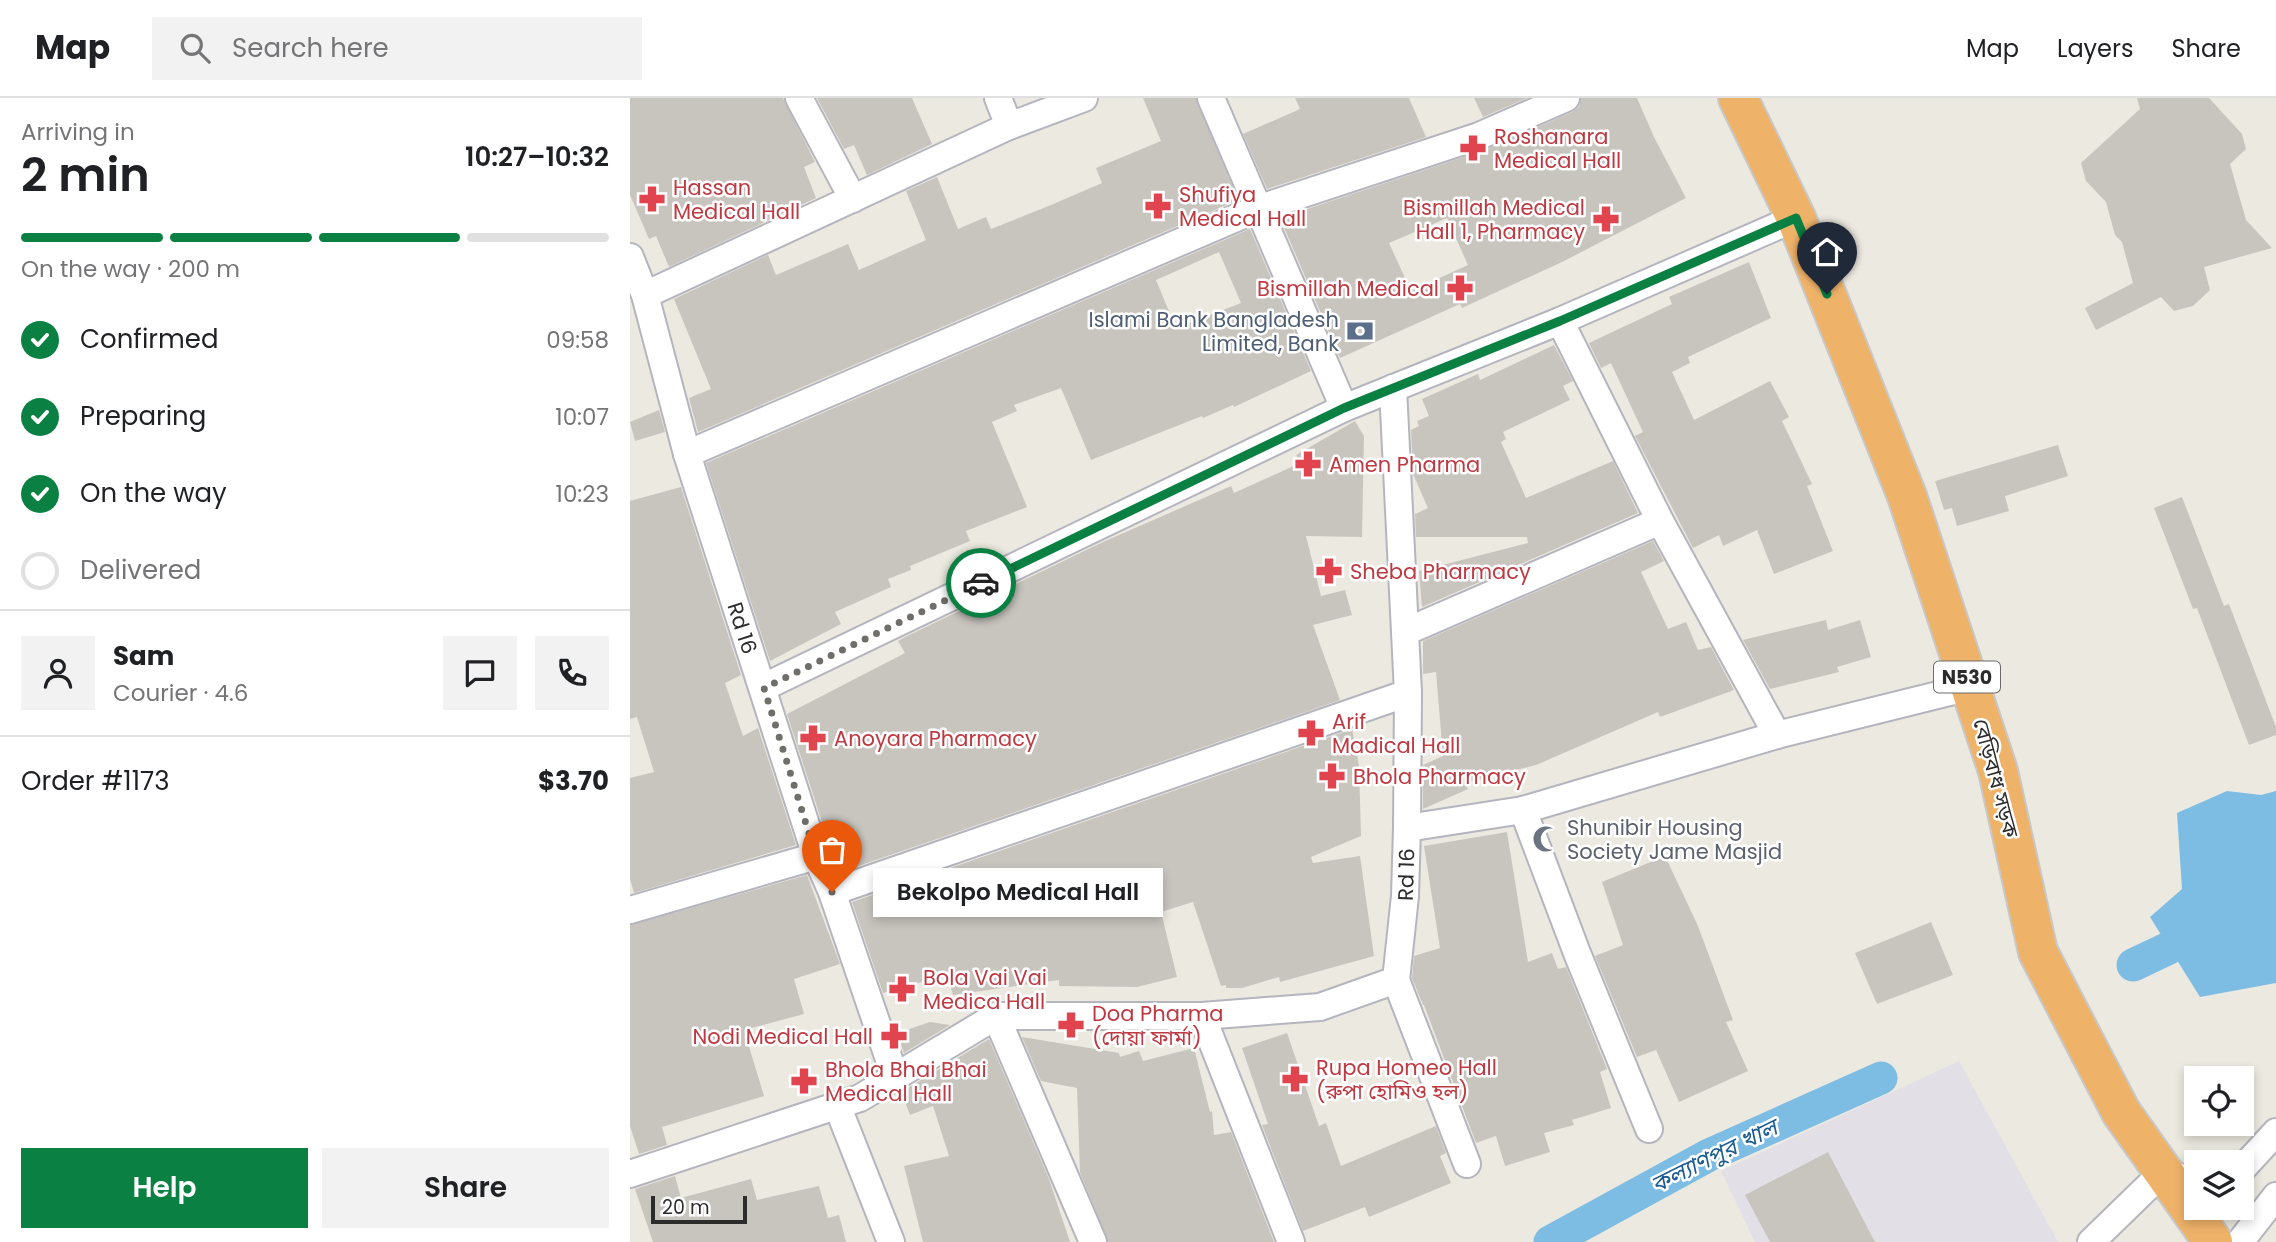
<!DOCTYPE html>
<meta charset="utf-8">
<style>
body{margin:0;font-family:Poppins,"Noto Sans Bengali",sans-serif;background:#f2f2f2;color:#202124;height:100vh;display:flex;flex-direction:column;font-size:26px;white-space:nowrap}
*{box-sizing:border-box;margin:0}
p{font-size:23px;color:#757577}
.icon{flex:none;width:38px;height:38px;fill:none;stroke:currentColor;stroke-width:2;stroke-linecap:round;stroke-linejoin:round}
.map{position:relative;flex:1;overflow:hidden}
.details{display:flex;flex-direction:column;background:#fff;width:630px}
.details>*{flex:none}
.controls{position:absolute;left:1554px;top:968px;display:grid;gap:14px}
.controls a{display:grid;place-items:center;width:70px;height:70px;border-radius:0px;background:#fff;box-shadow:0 4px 10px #0003;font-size:35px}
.scale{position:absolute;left:21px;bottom:18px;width:96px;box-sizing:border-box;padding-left:7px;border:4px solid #2c2c2c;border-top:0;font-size:19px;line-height:24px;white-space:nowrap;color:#2c2c2c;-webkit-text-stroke:5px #fff;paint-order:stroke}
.pin{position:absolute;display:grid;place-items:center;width:60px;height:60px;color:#fff;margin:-72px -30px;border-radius:50% 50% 50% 0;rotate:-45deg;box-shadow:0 0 7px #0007}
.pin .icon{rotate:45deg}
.courier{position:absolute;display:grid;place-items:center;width:70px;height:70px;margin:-35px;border:5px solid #0b8043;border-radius:50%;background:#fff;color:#222;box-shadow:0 2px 9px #0007}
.bubble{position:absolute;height:49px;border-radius:0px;background:#fff;box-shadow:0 4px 10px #0003;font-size:23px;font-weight:600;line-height:49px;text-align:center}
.headline em{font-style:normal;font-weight:600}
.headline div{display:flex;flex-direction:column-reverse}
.headline{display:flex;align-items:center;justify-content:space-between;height:119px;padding:0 21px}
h1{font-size:46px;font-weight:600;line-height:52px}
.bar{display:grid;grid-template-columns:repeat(4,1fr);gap:10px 7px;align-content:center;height:84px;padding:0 21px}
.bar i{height:9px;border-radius:5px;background:#e0e0e0}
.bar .active{background:#0b8043}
.bar p{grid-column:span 4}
.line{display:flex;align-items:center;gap:18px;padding:0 21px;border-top:2px solid #e0e0e0}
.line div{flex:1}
.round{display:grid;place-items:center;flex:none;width:74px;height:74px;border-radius:0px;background:#f2f2f2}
ol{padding:0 21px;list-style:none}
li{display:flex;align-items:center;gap:21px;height:77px}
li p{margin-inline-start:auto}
li .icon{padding:7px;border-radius:50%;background:#0b8043;color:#fff;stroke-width:4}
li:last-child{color:#757577}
li i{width:38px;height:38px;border:4px solid #e0e0e0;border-radius:50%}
.action{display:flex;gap:14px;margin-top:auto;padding:14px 21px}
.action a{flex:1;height:80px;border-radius:0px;background:#0b8043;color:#fff;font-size:28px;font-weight:600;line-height:80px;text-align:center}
.action a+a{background:#f2f2f2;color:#202124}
header{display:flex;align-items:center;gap:42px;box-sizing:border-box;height:98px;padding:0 35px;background:#fff;border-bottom:2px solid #e0e0e0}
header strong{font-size:33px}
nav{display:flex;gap:38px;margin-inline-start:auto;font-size:24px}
.search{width:490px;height:63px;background:#f2f2f2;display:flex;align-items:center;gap:18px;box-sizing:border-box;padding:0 24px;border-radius:0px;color:#757577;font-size:26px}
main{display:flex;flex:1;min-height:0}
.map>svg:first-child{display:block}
.industrial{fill:#e2e0e6}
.water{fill:#7ebde3}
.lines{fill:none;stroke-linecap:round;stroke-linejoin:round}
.canal{stroke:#7ebde3;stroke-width:33}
.building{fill:#c8c5bf;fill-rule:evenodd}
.street-casing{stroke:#b4b5be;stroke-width:30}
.highway-casing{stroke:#c8c8c8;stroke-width:42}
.street{stroke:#fff;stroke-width:26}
.highway{stroke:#efb269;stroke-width:38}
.done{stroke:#6f6e6b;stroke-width:7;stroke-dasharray:0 12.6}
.route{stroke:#0b8043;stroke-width:9}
.labels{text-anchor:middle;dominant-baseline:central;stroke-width:5;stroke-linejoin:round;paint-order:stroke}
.shield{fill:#fff;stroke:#6b6b6b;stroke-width:2}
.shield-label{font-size:19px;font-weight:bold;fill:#2c2c2c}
.health-label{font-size:21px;fill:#be3a42;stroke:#fff;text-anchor:start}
.service-label{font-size:21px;fill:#4e5e75;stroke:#fff;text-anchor:end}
.street-label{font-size:21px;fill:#2c2c2c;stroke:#fff}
.worship-label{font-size:21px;fill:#5b616d;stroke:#fff;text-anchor:start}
.water-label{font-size:23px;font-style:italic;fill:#1b5c91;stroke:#fff}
</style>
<header>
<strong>Map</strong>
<div class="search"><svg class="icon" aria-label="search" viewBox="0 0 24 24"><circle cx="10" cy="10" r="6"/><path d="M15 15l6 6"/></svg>Search here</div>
<nav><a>Map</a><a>Layers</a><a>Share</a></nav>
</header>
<main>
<section class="details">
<div class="headline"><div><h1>2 min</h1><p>Arriving in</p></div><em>10:27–10:32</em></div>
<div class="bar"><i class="active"></i><i class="active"></i><i class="active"></i><i></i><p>On the way · 200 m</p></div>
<ol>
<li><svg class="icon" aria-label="check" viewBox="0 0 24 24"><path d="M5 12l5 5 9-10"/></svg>Confirmed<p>09:58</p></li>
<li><svg class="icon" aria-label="check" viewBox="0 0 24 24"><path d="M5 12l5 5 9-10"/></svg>Preparing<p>10:07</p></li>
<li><svg class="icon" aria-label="check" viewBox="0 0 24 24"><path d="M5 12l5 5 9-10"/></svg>On the way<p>10:23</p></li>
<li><i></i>Delivered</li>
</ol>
<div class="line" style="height:126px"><a class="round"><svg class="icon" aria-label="person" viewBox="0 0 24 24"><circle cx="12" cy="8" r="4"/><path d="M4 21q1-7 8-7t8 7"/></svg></a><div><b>Sam</b><p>Courier · 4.6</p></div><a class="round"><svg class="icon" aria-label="chat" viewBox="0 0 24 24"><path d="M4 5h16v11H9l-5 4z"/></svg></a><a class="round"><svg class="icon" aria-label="phone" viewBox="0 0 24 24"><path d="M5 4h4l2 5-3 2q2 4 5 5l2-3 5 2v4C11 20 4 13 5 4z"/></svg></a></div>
<div class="line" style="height:91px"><div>Order #1173</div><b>$3.70</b></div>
<div class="action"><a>Help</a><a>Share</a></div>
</section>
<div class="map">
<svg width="1646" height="1144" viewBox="0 0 1646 1144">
<rect width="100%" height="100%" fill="#ece9e0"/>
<path class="industrial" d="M1329,963L1428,1144H1125L1091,1073Z"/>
<path class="water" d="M1597,693L1631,697L1646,693V885L1570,899L1520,819L1552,791L1547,715Z"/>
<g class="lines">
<path class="canal" d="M1503,867L1539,850
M920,1144L1079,1057L1251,980"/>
</g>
<path class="building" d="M0,0H153L185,64L174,69L186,100L39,169L26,138L19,141L0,97Z
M187,0H282L302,46L237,77L224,47L214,51Z
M513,0H566L608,102L68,334L59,300L81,291L44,201L138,157L146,177L218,146L229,172L296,142L276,93L307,79L328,131L356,119L361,131L421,107L472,85L466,70L531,43Z
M665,0H779L796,39L637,91L613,36L670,11Z
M844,0H897L853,19Z
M951,0H1007L1024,39L1056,100L932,164L832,210L830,206L710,260L650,120L855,52L942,14L949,9ZM817,120L838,167L781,193L759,145Z
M1507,0H1579L1612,36L1616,51L1600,66L1616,122L1642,150L1574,169L1580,192L1563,208L1544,213L1531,199L1466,232L1455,210L1503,185L1492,144L1485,137L1476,104L1456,83L1451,65L1510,11Z
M620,131L681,273L604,309L603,307L573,320L572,318L461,362L431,290L384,307L387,313L362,324L397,409L336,433L340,443L280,468L281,472L258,481L261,489L205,514L211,526L140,563L76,365ZM589,154L611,205L546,230L526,182Z
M1119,164L1141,220L1058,259L1060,265L1042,274L1064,322L1140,283L1159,319L1152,323L1182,386L1177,388L1203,453L1144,476L1127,432L1093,448L1089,437L1063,450L1005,338L1013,334L981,265L971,270L959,245L1042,206L1039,199Z
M924,247L943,283L933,288L940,302L873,334L876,341L871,344L896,400L983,363L1008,415L792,509L789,473L898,445L897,439H786L785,416L798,410L783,376L781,332L789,328L787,323L799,318L792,301L848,276L850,282Z
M29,312L35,334L5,343L0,324Z
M725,323L734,338L732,439L676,438L691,498L715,492L722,517L683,527L710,602L211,774L201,752L157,616L275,555L268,543L277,538L473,444L601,388L604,395L670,365L666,357Z
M1428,347L1438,378L1375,398L1379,413L1327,428L1322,410L1314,412L1305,383Z
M51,389L111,577L95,585L113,638L128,630L166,747L4,795L0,781V680L24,674L7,619L0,621V403Z
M1552,399L1594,508L1599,506L1646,629V637L1619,647L1567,510L1563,511L1524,410Z
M1023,443L1034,463L1011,474L1038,531L1056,524L1068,552L1081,549L1104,592L1030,619L1028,614L906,667L835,685L838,691L793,711V667L813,658L806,574L793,576V543Z
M1196,522L1198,532L1230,522L1241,559L1207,569L1209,574L1140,591L1113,542Z
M722,631L729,668L731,738L681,759L683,765L730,758L744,858L650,884L649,879L612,890H596V887L591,888L563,804L531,814L547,879L507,889L429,888V882L323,897L317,877L253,895L222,804Z
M877,734L898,864L922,855L928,871L936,869L977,971L970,974L981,1010L942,1022L944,1027L914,1035L920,1054L875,1068L866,1038L846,1045L794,907H793L782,880L784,858L810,850L794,748Z
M1035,758L1068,828L1103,922L1096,924L1118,973L1049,1004L1026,952L1007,959L965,858L993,847L972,784Z
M177,777L210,866L164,881L174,916L114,932L134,998L32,1029L37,1047L9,1056L0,1028V827Z
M1301,824L1323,877L1247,906L1225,855Z
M300,924L320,927L274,955L267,935Z
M657,935L689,1028L696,1025L711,1068L806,1028L816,1055L810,1058L821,1085L739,1119L735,1109L673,1133L632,1027L638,1026L612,950Z
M392,939L489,955L490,959L509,953L513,963L564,950L580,1014L582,1013L584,1037L601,1034L644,1144H478L450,1074L447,990L411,983Z
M359,941L419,1081L440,1144H293L274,1068L319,1058L303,1008L280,1017L271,994Z
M1198,1054L1245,1144H1140L1115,1097Z
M45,1078L51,1100L121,1081L127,1102L189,1088L198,1120L209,1117L216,1144H23L5,1091Z"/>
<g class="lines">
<g class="street-casing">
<g id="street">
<path d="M169,0L223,101"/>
<path d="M368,0L379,28"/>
<path d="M581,0L714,310"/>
<path id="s1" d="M0,159L15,197L57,356L186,758L202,794L265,979"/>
<path d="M15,197L379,28L454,0"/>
<path d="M930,223L1030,423L1147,637"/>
<path d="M763,290L778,595L777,730"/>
<path d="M57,356L627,111L849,38L936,0"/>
<path d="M775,534L1030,423"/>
<path d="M134,589L714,310L930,223L1166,120"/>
<path d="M893,712L947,855L1019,1031"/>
<path d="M202,794L778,595"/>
<path d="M0,812L186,758"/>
<path d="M766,882L837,1066"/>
<path d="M366,918L463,1144"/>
<path d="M572,918L661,1144"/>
<path d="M207,1007L261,1144"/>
<path d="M1612,1071L1646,1034"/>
<path id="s2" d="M0,1076L230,1000L366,918H572L690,909L766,882L775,798L777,730L893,712L1147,637L1340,589"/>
<path d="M1461,1144L1532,1075L1566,1083"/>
<path d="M1610,1144L1646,1098"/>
</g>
</g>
<g class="highway-casing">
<path id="highway" d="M1108,0L1166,120L1277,398L1368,673L1408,854L1491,1014L1583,1144"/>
</g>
<use href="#street" class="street"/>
<use href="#highway" class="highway"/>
</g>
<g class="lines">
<path class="done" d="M202,794L186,758L134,590L351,485"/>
<path class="route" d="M351,485L714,310L930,223L1166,120L1197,196"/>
</g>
<defs>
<g id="pharmacy-bare" transform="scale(2.1)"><path d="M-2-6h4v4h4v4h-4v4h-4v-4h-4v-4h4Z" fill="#e0444e" stroke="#fff" stroke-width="2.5" paint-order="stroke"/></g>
<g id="bank-bare" transform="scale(2.1)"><path d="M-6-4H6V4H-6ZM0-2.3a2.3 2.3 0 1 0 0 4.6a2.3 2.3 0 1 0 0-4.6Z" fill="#5c6f8a" stroke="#fff" stroke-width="2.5" paint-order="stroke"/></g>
<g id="mosque-bare" transform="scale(2.1)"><path d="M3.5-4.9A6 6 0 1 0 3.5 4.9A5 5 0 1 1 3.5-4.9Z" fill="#6b7280" stroke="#fff" stroke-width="2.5" paint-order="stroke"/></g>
</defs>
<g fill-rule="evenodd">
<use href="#pharmacy-bare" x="843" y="50"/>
<use href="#pharmacy-bare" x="22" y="101"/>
<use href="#pharmacy-bare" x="528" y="108"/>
<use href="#pharmacy-bare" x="976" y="121"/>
<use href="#pharmacy-bare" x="830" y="190"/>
<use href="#bank-bare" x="730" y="233"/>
<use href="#pharmacy-bare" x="678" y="366"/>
<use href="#pharmacy-bare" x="699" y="473"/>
<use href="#pharmacy-bare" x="681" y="635"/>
<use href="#pharmacy-bare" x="183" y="640"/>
<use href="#pharmacy-bare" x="702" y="678"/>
<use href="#mosque-bare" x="916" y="741"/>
<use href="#pharmacy-bare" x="272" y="891"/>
<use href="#pharmacy-bare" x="441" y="927"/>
<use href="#pharmacy-bare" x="264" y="938"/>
<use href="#pharmacy-bare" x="665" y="981"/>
<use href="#pharmacy-bare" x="174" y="983"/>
</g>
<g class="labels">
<rect class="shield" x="1304" y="563.5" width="66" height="31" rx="5"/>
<g class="shield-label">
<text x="1337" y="579">N530</text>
</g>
<g class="health-label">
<text x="864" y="38">Roshanara<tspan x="864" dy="24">Medical Hall</tspan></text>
<text x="43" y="89">Hassan<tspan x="43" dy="24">Medical Hall</tspan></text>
<text x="549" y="96">Shufiya<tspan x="549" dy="24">Medical Hall</tspan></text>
<text x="955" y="109" text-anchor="end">Bismillah Medical<tspan x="955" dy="24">Hall 1, Pharmacy</tspan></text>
<text x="809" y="190" text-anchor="end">Bismillah Medical</text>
<text x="699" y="366">Amen Pharma</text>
<text x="720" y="473">Sheba Pharmacy</text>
<text x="702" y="623">Arif<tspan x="702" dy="24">Madical Hall</tspan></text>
<text x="204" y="640">Anoyara Pharmacy</text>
<text x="723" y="678">Bhola Pharmacy</text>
<text x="293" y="879">Bola Vai Vai<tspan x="293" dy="24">Medica Hall</tspan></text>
<text x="462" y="915">Doa Pharma<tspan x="462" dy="24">(দোয়া ফার্মা)</tspan></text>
<text x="243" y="938" text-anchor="end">Nodi Medical Hall</text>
<text x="686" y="969">Rupa Homeo Hall<tspan x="686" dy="24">(রুপা হোমিও হল)</tspan></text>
<text x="195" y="971">Bhola Bhai Bhai<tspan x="195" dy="24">Medical Hall</tspan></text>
</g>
<g class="service-label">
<text x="709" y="221">Islami Bank Bangladesh<tspan x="709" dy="24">Limited, Bank</tspan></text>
</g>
<g class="street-label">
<text stroke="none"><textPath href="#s1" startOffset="388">Rd 16</textPath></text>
<text transform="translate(1366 680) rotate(75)">বেড়িবাধ সড়ক</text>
<text stroke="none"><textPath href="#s2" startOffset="912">Rd 16</textPath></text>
</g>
<g class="worship-label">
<text x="937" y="729">Shunibir Housing<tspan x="937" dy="24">Society Jame Masjid</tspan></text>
</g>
<g class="water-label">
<text transform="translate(1084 1058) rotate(-26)">কল্যাণপুর খাল</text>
</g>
</g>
</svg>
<div class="controls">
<a><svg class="icon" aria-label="locate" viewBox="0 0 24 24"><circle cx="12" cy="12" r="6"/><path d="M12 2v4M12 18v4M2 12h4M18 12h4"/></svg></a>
<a><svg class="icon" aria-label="layers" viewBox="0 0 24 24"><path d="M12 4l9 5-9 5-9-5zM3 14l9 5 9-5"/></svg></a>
</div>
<div class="scale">20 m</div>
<div class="pin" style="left:202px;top:794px;background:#ea580c"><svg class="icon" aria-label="bag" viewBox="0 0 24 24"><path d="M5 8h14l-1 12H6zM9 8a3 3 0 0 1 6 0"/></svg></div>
<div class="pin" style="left:1197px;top:196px;background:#1f2937"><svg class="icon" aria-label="home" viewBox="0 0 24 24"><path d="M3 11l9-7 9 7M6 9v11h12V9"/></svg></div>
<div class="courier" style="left:351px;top:485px"><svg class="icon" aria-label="car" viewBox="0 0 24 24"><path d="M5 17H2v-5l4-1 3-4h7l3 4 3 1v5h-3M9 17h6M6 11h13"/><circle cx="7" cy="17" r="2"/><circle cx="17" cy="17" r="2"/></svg></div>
<div class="bubble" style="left:243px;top:770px;width:290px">Bekolpo Medical Hall</div>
</div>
</main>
